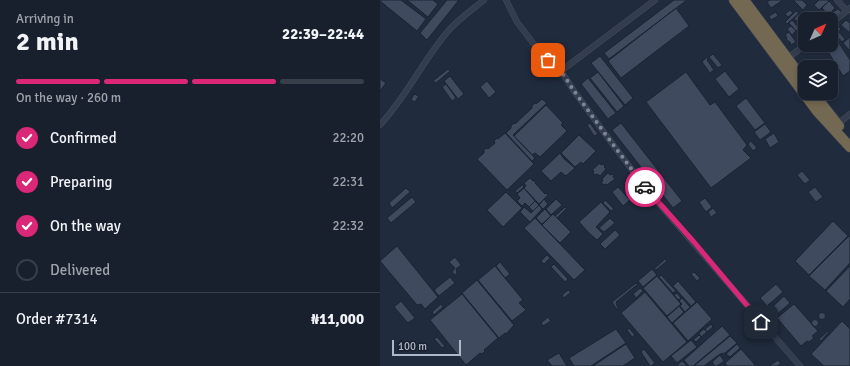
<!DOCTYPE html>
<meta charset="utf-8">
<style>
body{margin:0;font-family:Signika,sans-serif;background:#212836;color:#f1f3f6;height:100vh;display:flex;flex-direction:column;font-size:15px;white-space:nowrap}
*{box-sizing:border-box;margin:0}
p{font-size:13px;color:#9fa3aa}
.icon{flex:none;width:22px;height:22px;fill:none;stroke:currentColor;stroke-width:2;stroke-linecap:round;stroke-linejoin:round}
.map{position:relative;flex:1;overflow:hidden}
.details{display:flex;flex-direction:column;background:#18202e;width:380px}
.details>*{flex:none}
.needle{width:26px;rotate:45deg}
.tools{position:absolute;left:418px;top:12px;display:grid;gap:8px}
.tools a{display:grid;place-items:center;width:40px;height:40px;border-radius:8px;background:#18202e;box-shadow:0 2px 6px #0003,0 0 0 1px #363e4a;font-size:20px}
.scale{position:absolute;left:12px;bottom:10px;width:69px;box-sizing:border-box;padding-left:4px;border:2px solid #b0b8c8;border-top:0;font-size:11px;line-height:14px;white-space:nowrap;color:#b0b8c8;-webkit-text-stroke:3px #1a2231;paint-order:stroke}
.pin{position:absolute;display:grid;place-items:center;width:34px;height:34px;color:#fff;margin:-17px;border-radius:8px;box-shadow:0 2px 6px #0006}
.courier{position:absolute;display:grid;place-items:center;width:40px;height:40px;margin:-20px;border:3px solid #db2777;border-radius:50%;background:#fff;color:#222;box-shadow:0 1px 5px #0007}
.headline em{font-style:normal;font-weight:700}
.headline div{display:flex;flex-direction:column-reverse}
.headline{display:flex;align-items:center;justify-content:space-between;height:68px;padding:0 16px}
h1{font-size:26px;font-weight:700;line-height:30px}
.bar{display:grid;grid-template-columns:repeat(4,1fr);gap:6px 4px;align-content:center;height:48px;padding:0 16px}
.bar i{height:5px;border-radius:3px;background:#363e4a}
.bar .on{background:#db2777}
.bar p{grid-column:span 4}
.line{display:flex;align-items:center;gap:10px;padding:0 16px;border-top:1px solid #363e4a}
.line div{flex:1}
ol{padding:0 16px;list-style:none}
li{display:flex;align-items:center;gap:12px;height:44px}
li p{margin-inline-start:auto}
li .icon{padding:4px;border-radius:50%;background:#db2777;color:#fff;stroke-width:4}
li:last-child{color:#9fa3aa}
li i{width:22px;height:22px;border:2px solid #363e4a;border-radius:50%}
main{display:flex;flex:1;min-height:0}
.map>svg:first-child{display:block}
.building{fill:#3f4a5f;stroke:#1c2433}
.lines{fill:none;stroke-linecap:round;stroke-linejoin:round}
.street-casing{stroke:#505867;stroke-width:6}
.highway-casing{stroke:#3d4554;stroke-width:11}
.street{stroke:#343d4d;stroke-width:5.5}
.highway{stroke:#736851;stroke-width:10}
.done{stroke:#7e8797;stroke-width:4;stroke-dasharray:0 7.2}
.route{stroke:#db2777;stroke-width:5}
</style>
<main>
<section class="details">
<div class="headline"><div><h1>2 min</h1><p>Arriving in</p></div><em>22:39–22:44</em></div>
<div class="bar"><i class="on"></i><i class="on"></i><i class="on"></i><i></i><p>On the way · 260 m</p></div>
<ol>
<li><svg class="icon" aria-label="check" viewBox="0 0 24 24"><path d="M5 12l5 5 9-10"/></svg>Confirmed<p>22:20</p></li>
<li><svg class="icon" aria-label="check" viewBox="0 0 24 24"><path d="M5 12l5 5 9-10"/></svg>Preparing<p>22:31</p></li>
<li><svg class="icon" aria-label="check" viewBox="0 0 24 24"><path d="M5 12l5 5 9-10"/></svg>On the way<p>22:32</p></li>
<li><i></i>Delivered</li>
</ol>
<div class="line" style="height:52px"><div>Order #7314</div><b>₦11,000</b></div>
</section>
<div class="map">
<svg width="470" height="366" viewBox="0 0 470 366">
<rect width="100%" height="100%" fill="#202b3d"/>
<path class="building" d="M0,0H21L46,19L37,31L0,1Z
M27,0H53L58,4L48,17Z
M67,0H79L47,40L40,33Z
M294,0H307L229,59L224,53Z
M390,0H403L391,8L387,2Z
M413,0H422L427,5L423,10Z
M439,0H448L449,1L439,10L434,5Z
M449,1L455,8L448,15L442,8Z
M296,8L309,26L241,78L228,61Z
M458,9L461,12L451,21V19H447L451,16L450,14Z
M410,10L413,13L408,17L405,14Z
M416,11L419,13L407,24L405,22Z
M396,12L398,16L391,20L389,16Z
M418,14L421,17L419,19L420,20L418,22L414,19Z
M412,20L419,28L416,31L409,23Z
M466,20L470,23V33L461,25Z
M457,25L461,29L456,34L452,29Z
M411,26L416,31L412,35L407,29Z
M409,32L416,42L411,45L410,44L411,43L406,39L407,38L405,35Z
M459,32L465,39L462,42L456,35Z
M470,37V49L469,50L463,43Z
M459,43L470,60V71L463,76L447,50Z
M333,54L342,65L338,68L329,57Z
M220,56L253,98L245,105L211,63Z
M327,57L328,59L327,60L334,70L330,73L322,62Z
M68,69L70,71L56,83L53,81Z
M345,71L359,89L349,97L335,79Z
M218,72L244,106L237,112L210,78Z
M306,72L330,105L335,102L367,145L363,150L371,158L331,188L266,102Z
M453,74L457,80L452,82L451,80V75Z
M70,76L84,94L78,99L64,81Z
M208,78L236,113L228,119L201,84Z
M0,79L6,83L0,91Z
M107,81L116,92L109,98L100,87Z
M66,84L76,98L72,101L62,87Z
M34,94L39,96L35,102L31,100Z
M366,98L385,123L375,130L356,106Z
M162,99L167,103L133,135L155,158L152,161L126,133L131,128V126L134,123L135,124L152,108V106L155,103L156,104Z
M166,105L183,123L181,125L187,131L160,157L155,153L152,155L134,136Z
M210,123L218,134L214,136L207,125Z
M241,123L302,201L293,208L232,130Z
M385,124L391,132L380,140L374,132Z
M125,133L154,164L127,190L97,159L104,153V150L106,148L108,149L115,143L114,141L117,138L118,139Z
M394,133L399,142L390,148L385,139Z
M199,135L216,151L203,164L201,162L195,167L181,153Z
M371,141L377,148L373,151L368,144Z
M180,153L184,159L195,168L186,176L181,172L171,181L161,171Z
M220,163L221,165L224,164L225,166L224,167L226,169L220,176L217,174L215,175L213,173L214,171L212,170Z
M422,171L430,180L425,184L417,175Z
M228,173L230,175L233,174L234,175L233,177L235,179L227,185L225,184L224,185L221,182L223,181L222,179Z
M150,178L153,181H154L156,182L155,183L165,194L166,193L168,195L159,204L144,188L146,186L144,183Z
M142,185L144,187L137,193L135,191Z
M238,187L250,200L243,206L232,192Z
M435,187L443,197L436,202L428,192Z
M26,188L30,192L12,208L9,203Z
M144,188L155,201L149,207L145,203L142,206L137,201L140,198L137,194Z
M126,192L142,208L123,227L107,210Z
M32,197L36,202L11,223L7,218Z
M325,198L332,207L326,212L319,202Z
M164,199L168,204L163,209L159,205Z
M176,199L182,205L171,215L166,209Z
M225,200L234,209L231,211L223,203Z
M155,201L159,205L153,211L149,207Z
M221,202L230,212L216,227L223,234L217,240L209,233L199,222Z
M159,205L162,209L150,222L140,212L144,207L151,213Z
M185,207L187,208L177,218L175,216Z
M333,208L337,213L331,217L328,212Z
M165,209L171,216L162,224L156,218Z
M173,214L191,232L180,243L162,225Z
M155,218L205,270L194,280L144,228Z
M230,218L235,223L224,232L219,228Z
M453,221L468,236L429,275L415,261Z
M235,230L240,235L225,249L220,244Z
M469,236L470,237V263L445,290L429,276Z
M17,246L58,297L45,309L41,304L37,305L0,261Z
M167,255L170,258L164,264L161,261Z
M75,257L81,265L76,269L77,273L75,275L72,272L75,268L69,262Z
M285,259L287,261L276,270L274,269Z
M120,262L130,274L125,278L116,266Z
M174,264L188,279L185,282L171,267Z
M115,266L143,300L139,303L146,310L132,321L98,280Z
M470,266V299L463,307L446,291Z
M272,269L277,275L263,287L258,281Z
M314,272L320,278L317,281L311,274Z
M281,275L296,291L293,293L279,277Z
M277,276L301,304L287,316L263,288Z
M70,277L75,283L59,296L54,290Z
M97,280L134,325L126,334L125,333L119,338L82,293Z
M298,281L316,302L311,306L293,286Z
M256,283L258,284L236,302L238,309L237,310L232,302Z
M396,284L403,292L387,306L380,298Z
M260,288L263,291L256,298L253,294Z
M188,290L191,292L184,298L182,295Z
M265,292L307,342L283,362L241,313Z
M297,293L301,298L298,300L294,295Z
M82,294L118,338L104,350L105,351L102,354L100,353L86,365L50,320Z
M404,296L410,303L395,316L389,310Z
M302,298L310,307L305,312L300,306L302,304L299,301Z
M21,301L35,318L28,323L14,307Z
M317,302L332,319L308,341L293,323Z
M61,304L63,307L54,315L52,312Z
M414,304L438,331L432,336L434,338L429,342L427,341L421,346L397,318Z
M299,306L304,312L292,323L287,317Z
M438.5 316a3.5 3.5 0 1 1 7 0a3.5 3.5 0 1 1-7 0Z
M168,317L171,321L163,326L161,323Z
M431.5 323a3.5 3.5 0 1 1 7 0a3.5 3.5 0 1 1-7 0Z
M462,321L470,329V366H444L431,354Z
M331,324L333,327L327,332L325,329Z
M342,326L350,335L313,366H309L304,360Z
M249,328L255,335L252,337L247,330Z
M236,329L246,343L211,366H194L189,358Z
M324,329L327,332L321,337L319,333Z
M448,331L449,332L441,341L439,339Z
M319,335L321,337L316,342L313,340Z
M350,336L357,343L345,353L340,354L324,366H314Z
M57,337L65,346L62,348L54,339Z
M311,340L317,347L297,363L291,356Z
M246,344L255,358L243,366H213Z
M357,344L360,348L350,357L346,354Z
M264,349L275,363L271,366H270L261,352Z
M361,349L376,366H347L345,363Z
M179,353L187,366H172L167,360Z
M340,355L344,361L337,366H335L332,362Z
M398,360L401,364L397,366H389Z
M302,361L307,366H296Z"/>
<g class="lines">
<g class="street-casing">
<path id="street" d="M126,0L137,22L156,47L168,59L181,71L194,91L234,146L268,191L420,366
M457,0L467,11
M451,24L470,8
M408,58L425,45
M181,71L275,0
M458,124L470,114
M0,125C27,96 43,60 69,30C78,20 93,9 104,0"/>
</g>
<g class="highway-casing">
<path id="highway" d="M354,0L437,111L470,147
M364,0L425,82
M433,93L459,126"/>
</g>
<use href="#street" class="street"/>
<use href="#highway" class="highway"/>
</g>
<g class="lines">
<path class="done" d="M168,60L181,71L194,91L226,135L265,187"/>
<path class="route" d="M265,187L314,242L381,322"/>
</g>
</svg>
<div class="tools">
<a><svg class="needle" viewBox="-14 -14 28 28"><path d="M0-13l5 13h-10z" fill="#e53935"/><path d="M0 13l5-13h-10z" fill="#9fa3aa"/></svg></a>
<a><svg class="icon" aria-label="layers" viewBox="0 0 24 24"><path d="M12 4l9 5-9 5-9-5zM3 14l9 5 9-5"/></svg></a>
</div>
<div class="scale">100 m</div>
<div class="pin" style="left:168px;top:60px;background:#ea580c"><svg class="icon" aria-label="bag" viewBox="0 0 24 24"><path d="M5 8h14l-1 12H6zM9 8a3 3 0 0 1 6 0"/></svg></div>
<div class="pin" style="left:381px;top:322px;background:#1f2937"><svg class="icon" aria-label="home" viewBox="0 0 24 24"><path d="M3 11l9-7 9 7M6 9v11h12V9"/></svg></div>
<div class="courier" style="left:265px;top:187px"><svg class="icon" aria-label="car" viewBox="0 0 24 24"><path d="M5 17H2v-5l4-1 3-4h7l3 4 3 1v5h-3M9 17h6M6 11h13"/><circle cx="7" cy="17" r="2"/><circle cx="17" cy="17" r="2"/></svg></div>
</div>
</main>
